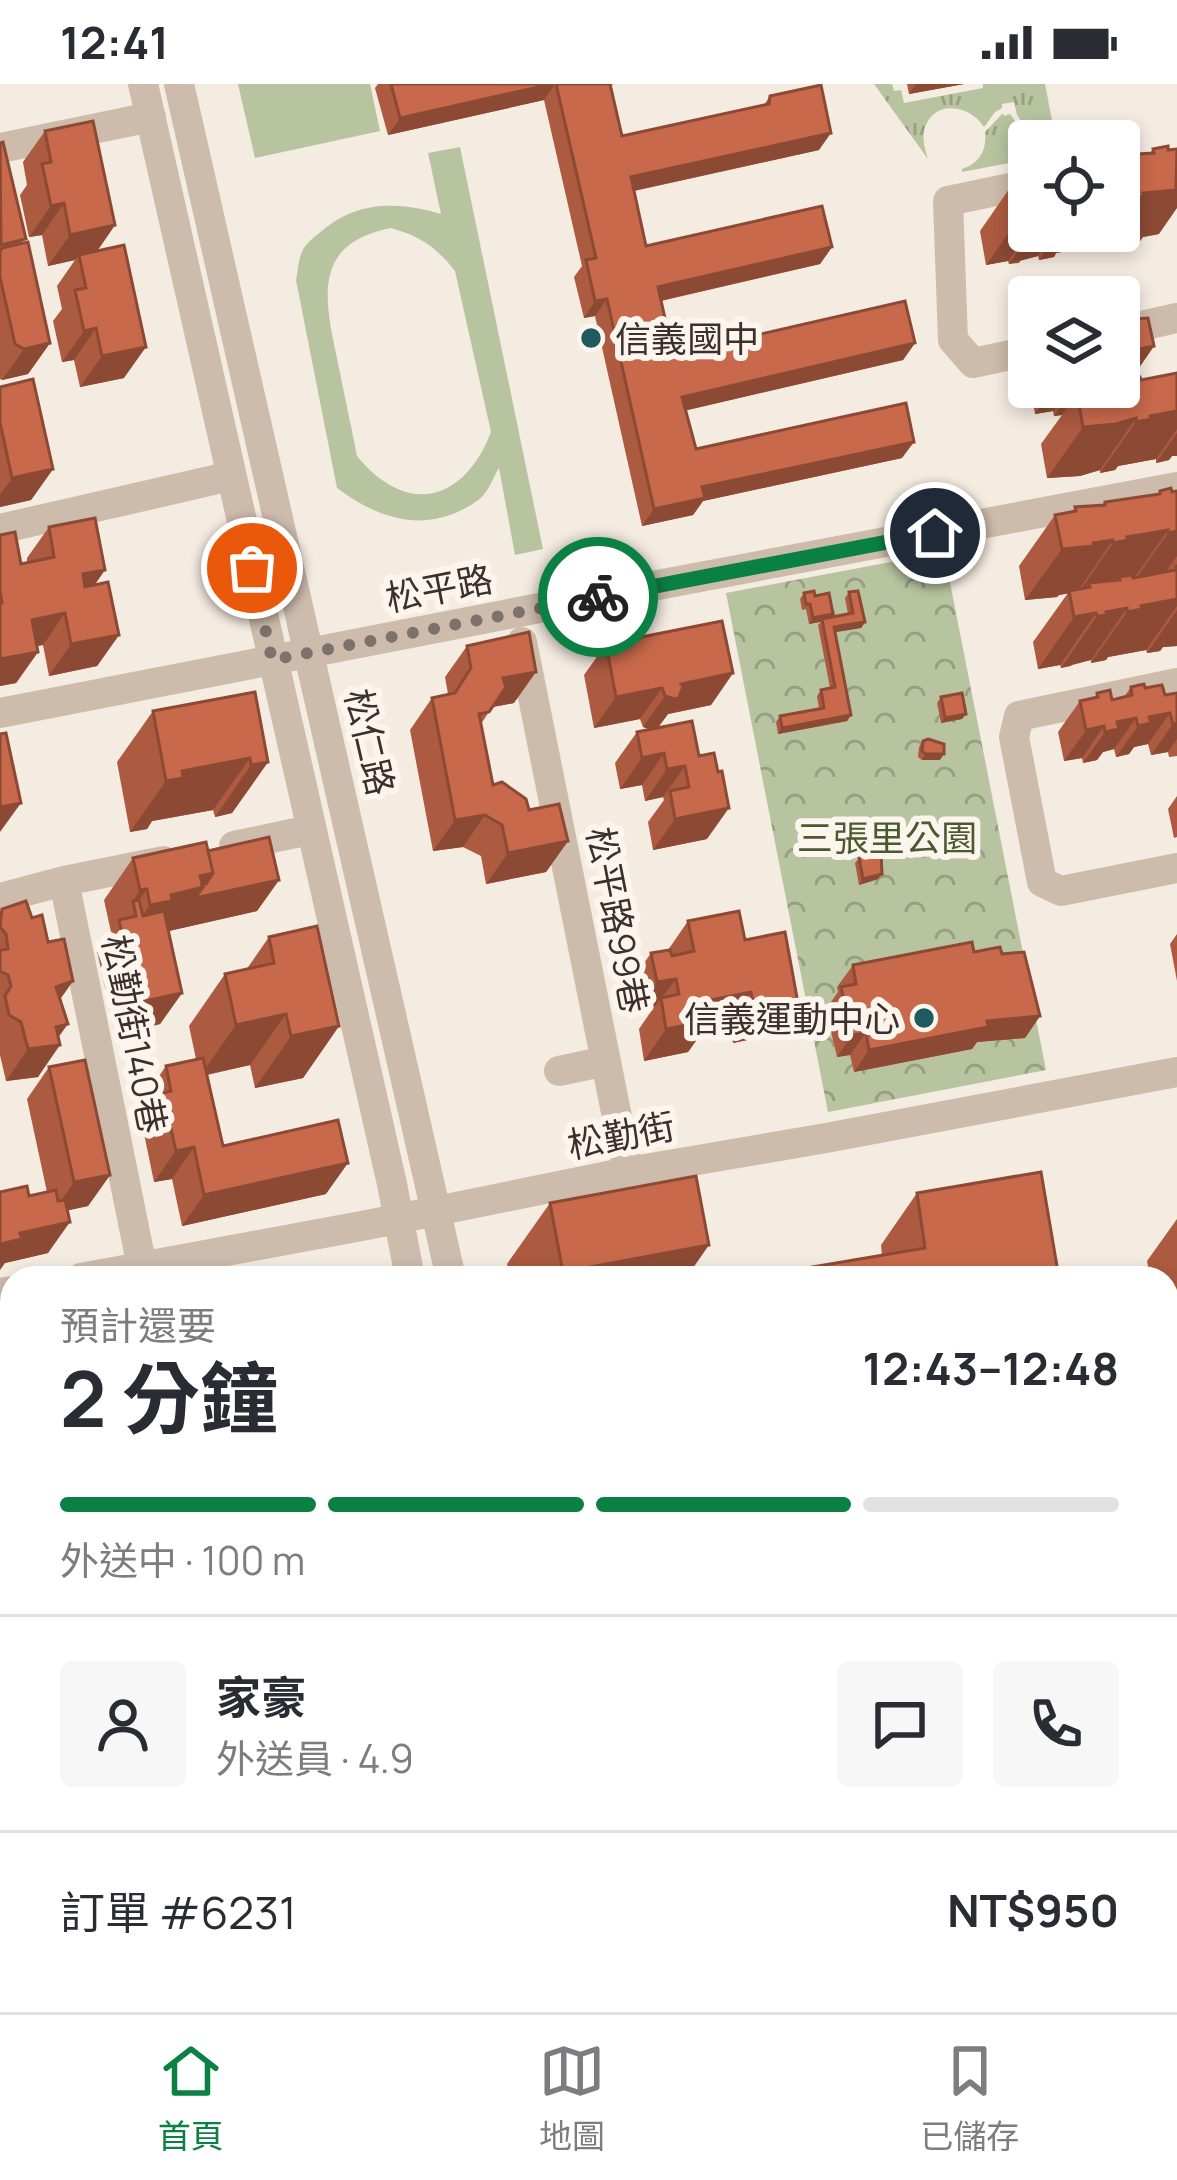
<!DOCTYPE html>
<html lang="zh-TW">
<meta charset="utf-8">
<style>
body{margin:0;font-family:Manrope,"Noto Sans TC",sans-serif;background:#f7f7f7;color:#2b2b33;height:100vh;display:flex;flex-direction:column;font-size:45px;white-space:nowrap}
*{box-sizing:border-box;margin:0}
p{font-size:39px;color:#7c7c81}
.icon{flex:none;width:66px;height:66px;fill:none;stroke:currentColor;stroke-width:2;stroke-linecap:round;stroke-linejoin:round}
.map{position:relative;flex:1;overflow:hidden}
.side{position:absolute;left:0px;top:1182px;width:1179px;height:747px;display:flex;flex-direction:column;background:#fff;border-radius:36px 36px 0 0;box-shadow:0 6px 18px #0003}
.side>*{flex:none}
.controls{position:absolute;left:1008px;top:36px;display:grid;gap:24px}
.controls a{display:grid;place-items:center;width:132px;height:132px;border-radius:12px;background:#fff;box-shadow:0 6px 18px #0003;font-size:60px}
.pin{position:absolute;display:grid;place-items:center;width:102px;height:102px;color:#fff;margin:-51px;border:6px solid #fff;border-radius:50%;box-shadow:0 3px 12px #0007}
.courier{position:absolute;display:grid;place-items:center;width:120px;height:120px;margin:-60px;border:9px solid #0b8043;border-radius:50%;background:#fff;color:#222;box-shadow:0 3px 15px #0007}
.overview em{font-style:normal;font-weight:700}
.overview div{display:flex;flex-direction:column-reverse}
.overview{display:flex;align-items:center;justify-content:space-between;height:204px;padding:0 60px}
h1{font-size:78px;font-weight:700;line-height:90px}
.bar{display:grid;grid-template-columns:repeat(4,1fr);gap:18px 12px;align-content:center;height:144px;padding:0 60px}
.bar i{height:15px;border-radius:9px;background:#e1e1e2}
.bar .selected{background:#0b8043}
.bar p{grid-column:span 4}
.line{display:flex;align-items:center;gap:30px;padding:0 60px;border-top:3px solid #e1e1e2}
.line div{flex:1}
.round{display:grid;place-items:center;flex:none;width:126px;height:126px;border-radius:12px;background:#f7f7f7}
.status{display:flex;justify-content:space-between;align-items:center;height:84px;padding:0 60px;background:#fff;direction:ltr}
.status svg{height:33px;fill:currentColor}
.tab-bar{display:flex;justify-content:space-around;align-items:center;height:168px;border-top:3px solid #e1e1e2;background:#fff;font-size:33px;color:#7c7c81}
.tab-bar a{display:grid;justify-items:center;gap:6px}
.tab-bar .selected{color:#0b8043}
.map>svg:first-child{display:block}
.grass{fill:url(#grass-tufts)}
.park{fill:url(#park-crowns)}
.garden{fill:#b8c4a0;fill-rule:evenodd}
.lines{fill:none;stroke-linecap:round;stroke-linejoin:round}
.minor{stroke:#cdbbac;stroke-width:30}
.major{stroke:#7d675c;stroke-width:30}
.highway{stroke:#5c4a42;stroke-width:36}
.wall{fill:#ac5a40}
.shaded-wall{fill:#8c4a34}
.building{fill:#c8694b;stroke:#8c4a34;stroke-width:3}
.done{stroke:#7c716b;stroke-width:12;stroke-dasharray:0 21.6}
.route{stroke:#0b8043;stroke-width:15}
.poi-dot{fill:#1f5a5e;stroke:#fbf5ee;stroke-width:4.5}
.labels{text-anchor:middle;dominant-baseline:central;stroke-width:12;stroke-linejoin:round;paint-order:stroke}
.poi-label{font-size:36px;fill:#3b302b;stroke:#fbf5ee;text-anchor:start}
.street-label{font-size:36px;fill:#3b302b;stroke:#fbf5ee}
.park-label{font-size:36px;fill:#4a5a2e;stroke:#fbf5ee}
</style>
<div class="status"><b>12:41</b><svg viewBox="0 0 49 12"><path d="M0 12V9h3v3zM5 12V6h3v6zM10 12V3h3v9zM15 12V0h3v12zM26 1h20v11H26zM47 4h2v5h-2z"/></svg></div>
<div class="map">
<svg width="1177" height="1928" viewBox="0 0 1177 1928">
<defs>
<pattern id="grass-tufts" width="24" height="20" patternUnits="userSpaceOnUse" patternTransform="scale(3)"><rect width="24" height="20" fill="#b8c4a0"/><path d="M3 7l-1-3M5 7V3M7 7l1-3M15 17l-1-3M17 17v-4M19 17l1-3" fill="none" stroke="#97a083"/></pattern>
<pattern id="park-crowns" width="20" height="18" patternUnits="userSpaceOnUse" patternTransform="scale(3)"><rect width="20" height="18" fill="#b8c4a0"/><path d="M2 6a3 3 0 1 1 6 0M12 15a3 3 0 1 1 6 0" fill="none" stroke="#97a083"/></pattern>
</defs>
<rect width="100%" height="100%" fill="#f4ebe1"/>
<path class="grass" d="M874,0H892L894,7L901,6L904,19L983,4V0H1045L1056,57H1035L1017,31L1014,18L1002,20V24L995,28L984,43C969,20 932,15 924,47C922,57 926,68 928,75Z
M1003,29L1004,32L1010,30L1029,57V75L962,88V85C980,79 987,66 985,48Z"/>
<path class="park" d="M944,468L1046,986L828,1028L726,509Z
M1177,1446V1747L1167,1749V1448Z"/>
<path class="garden" d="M238,0H370L380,47L255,74Z
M460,63L543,465L515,471L499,384C494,391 491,402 485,409C479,418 464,425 453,430C411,446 372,430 337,404L296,196C298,188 298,176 302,168C305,160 315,152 322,147C358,116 399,118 441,130L428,69ZM391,144C420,152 436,163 455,187L491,348C464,418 407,433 357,372C351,341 344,310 338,279C325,217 310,160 391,144Z"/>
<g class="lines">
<path class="minor" d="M143,0L392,1100L410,1194
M179,0L451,1194
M0,64L151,33
M1029,100L948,117L953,256L973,279L1029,267
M1119,247L1177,234
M0,445L231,392
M522,558L628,1088
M1177,599L1019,632L1014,653L1042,798L1061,807L1177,784
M0,629L668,499L1177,403
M234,762L310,746
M64,797L164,777
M0,814L64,797L142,1183
M559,987L606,977
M81,1194L372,1140L628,1088L826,1054L1177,988
M0,1209L12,1207
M1167,1787L1177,1785
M0,1893L12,1891
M74,1917L76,1928
M550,1917L552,1928
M586,1917L588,1928
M849,1917L852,1928
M449,1928L508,1917"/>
<path class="major" d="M1167,1331L1177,1329
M1167,1378L1177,1376
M0,1525L12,1523
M0,1603L12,1601"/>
<path class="highway" d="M0,1552L12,1549"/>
</g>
<path class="wall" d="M378,0H615L610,1L622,52L764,21L770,12L819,66L634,107L646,162L832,163L820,180L661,217L673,270L915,259L903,276L686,326L696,365L902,374L703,417L693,431L642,442L595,232L584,234L574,193L582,182L544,16L388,51L375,4Z
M907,0H964L909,10Z
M45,47L115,141L97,167L124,294L80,303L74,276L62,278L53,237L62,225L57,202L75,176L48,182L42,151L29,153L20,111L27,101L23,78Z
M0,59L23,159L50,259L28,290L2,296L0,295Z
M1153,65L1159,150L1143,153L1140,157L1111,160L1108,163L1095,166L1094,162L1056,169L1054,173L1039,176L1038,172L1021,176L1019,179L1009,180L1008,177L986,181L980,147L1016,95L1029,147H1119V75L1122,71L1150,69Z
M1119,236L1154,262L1132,294L1141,296L1177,289V372H1172L1169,376L1156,379V375L1118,382L1115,386L1100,389V386L1080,392L1047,394L1041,360L1062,331L1054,332L1053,327L1035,330L1030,303H1119Z
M0,303L53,385L31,416L0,423Z
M1160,407H1177V562L1163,563L1160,567L1147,569L1146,566L1108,573L1106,576L1091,579V576L1073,579L1071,582L1061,584L1060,581L1038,585L1033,558L1068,509L1059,511L1057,513L1025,516L1019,482L1055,431L1072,428L1075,423L1102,421L1105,418L1157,410Z
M49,443L95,501L119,551L97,582L49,592L43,561L37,562L38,568L16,599L0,602V451L21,480L27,479V474Z
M849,508L865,538L861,544L835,548L851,631L847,637L778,650L776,638L780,632L819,625L817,612L821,606L830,604L818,541L821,538L809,540L806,525L802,526L800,515L804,509L815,512L833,530L831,534L848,530L845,514Z
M606,560L733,589L711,621L668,630L658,644L692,637L707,755L653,766L648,738L664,716L663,713L645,717L642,701L620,705L615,679L637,648L649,645L643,643L640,635L594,644L584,591Z
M467,562L514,619L492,623L481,640L493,701L568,757L546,788L486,800L481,772L463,763L433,767L410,646L432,614L448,610L445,593Z
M1131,603L1145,604L1165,611L1177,609V672L1169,673L1168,668L1151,671L1148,660L1134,663L1129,670L1116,673L1114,665L1103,668L1097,676L1083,679L1082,674L1064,677L1058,648L1080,617L1094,614L1097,609L1112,616L1124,613Z
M941,613L966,630L962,635L941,639L937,619Z
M153,627L268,678L232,729L215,733L213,726L152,737L147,745L130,748L117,678Z
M923,657L940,676H922L918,673L919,663Z
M1177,712V753L1174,754L1168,725Z
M208,767L279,796L257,827L169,847L182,909L160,940L124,949L118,924L110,926L97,867L111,848L104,816L133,774Z
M863,769L878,795L859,801L855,779Z
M2,825L32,834L73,897L60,915L58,954L38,993L6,997L0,971V828Z
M688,837L745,856L776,950L733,959L729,940L705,944L688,968L644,977L639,945L652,926L635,930L629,901L651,869L668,866Z
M1177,850V897L1170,860Z
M269,853L339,942L303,994L255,1004L250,981L207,991L223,1062L326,1110L182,1142L172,1095L154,1098L142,1040L148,1031L144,1014L166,982L196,975L189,942L225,890L246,886Z
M974,868L1002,870L1040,932L1025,954L977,958L972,965L854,988L850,971L837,973L826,925L838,908L837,903L853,881Z
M49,983L110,1091L88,1122L68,1126L48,1169L5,1179L29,1112L47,1108L27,1015Z
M917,1109L1059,1194H757L882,1172L881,1161Z
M550,1119L686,1194H510L507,1180Z
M1177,1135V1245L1167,1247V1194H1150L1147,1177Z
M12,1324V1419H11L0,1361V1330L4,1325Z
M8,1442L12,1455L7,1462L0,1457V1454Z
M144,1917H312L307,1918L301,1926L290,1928H281V1926L269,1928H147Z
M899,1917H1167L1177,1928H898L897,1920Z"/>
<path class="shaded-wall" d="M555,0L544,16L388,51L400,34Z
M916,0H964L909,10Z
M831,49L819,66L619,110L631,93Z
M1177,102V124L1159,150L1143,153L1140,157L1111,160L1108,163L1095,166L1108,147H1119V132L1131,114L1143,109Z
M1130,111L1119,127V113Z
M64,119L42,151L29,153L51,122Z
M1029,129V147L1008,177L986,181L1022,130Z
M115,141L93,173L79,171L75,176L48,182L70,151Z
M1032,147H1056L1038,172L1009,180Z
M1059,147H1105L1094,162L1056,169L1054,173L1039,176Z
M832,163L820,180L646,220L658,203Z
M607,215L595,232L584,234L595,217Z
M96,244L74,276L62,278L84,247Z
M50,259L28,290L2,296L24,265Z
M915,259L903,276L671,330L682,313Z
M1154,262L1118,314L1128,298L1127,295L1114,314L1119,303V281L1123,275L1135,266Z
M146,263L124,294L80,303L102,272Z
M1054,303H1070L1053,327L1035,330Z
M1075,303H1096L1085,318L1077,309L1062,331L1054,332Z
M1177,327V345L1156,375L1118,382L1115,386L1100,389L1136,338L1150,332Z
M1136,334L1100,386L1080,392L1047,394L1083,343Z
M1177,349V372H1172L1169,376L1156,379Z
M914,358L902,374L703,417L693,431L642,442L654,425L702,403Z
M53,385L31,416L0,423V411L12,394Z
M1168,446L1132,497L1120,496L1119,493L1114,500L1089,499L1082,510L1077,511L1113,459L1127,453Z
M1177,447V472L1163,492L1132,500L1168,449Z
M1113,456L1077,508L1059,511L1057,513L1025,516L1062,465Z
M105,486L83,518V490Z
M1177,515V522L1146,566L1108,573L1106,576L1091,579L1127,528L1141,522Z
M1127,524L1091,576L1061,584L1097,532Z
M1177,526V562L1163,563L1160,567L1147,569Z
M65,529L43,561L10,567L32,536Z
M1096,529L1060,581L1038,585L1074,533Z
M833,530L829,536L809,540L813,534Z
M865,538L861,544L830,549L834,543Z
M119,551L97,582L49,592L71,560Z
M38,568L16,599L0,602V575Z
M536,588L514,619L482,625L503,594Z
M733,589L711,621L668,630L657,644L653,646L643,643L665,612L681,600Z
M662,604L640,635L594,644L616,613Z
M1170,629L1148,660L1134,663L1129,670L1116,673L1138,642L1149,633Z
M966,630L962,635L941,639L945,634Z
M851,631L847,637L778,650L782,644Z
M1136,634L1114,665L1103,668L1097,676L1083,679L1105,648L1117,638Z
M1177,639V655L1168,668L1151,671L1173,640Z
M1104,642L1082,674L1064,677L1086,646Z
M664,669L642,701L620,705L642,674Z
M926,670H944L940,676H922Z
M250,674L213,726L152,737L147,745L130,748L166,697L182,687Z
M268,678L232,729L215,733L251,681Z
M685,682L663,713L645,717L667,685Z
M21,719L0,748V723Z
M729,724L707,755L653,766L675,735Z
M485,731L463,763L433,767L455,736Z
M568,757L546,788L486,800L508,769Z
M213,789L279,796L257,827L173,846L195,814L173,846L124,859L150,821L200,792Z
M882,790L878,795L859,801L863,795Z
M147,805L134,823L133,817L140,806Z
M140,893L118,924L110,926L132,894Z
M676,895L652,926L635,930L657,898Z
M73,897L51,928L56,903Z
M751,908L729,940L705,944L688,968L644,977L666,945L706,917Z
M182,909L160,940L124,949L145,917Z
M798,919L776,950L733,959L755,928Z
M286,930L250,981L200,992L236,941Z
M1040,932L1025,954L977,958L972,965L854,988L869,966L987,937Z
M68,940L52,962L60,961L38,993L6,997L28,965L56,943Z
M339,942L303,994L255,1004L291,952Z
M866,949L850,971L837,973L852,951Z
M194,1063L172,1095L154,1098L176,1067Z
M348,1079L326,1110L182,1142L204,1111Z
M110,1091L88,1122L52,1130L74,1098Z
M70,1138L48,1169L5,1179L0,1186V1160L20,1149Z
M709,1161L686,1194H559L563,1188Z
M1177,1223V1245L1167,1247V1238Z
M12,1778V1829L0,1831V1781Z
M185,1917H287L281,1926L269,1928H169L175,1919Z
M290,1917H312L307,1918L301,1926L283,1928Z
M817,1917L814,1922L794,1925L798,1919Z"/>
<path class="building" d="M391,0H552L400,34Z
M556,0H610L622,52L769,20L770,12L821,1L831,49L631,93L646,162L822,122L832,163L658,203L673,270L905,217L915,259L682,313L696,365L906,319L914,358L702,403L705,414L654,425L607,215L595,217L586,176L596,174Z
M93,37L115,141L70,151L64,119L51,122L42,80L51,78L45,47Z
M3,58L26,155L1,161L0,59Z
M1168,62V66L1177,65L1176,106L1143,109L1144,112L1131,114L1130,111L1119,113V75H1123L1122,71L1154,69L1153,65Z
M1029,93V129L1022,130L1016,95Z
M28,158L50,259L24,265L15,260L0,193V168L2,164Z
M124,161L146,263L102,272L96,244L84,247L75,206L86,204L79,171Z
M1148,234L1154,262L1135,266L1136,272L1123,275L1122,267H1119V236Z
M1177,289V327L1150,332L1151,335L1136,338V334L1116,340L1083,343L1077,309L1098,305L1097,303H1119V299L1128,298L1127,295L1140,293L1141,296Z
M33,295L53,385L12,394L0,338V303Z
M1171,404L1172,408L1177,407V447L1168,449V446L1127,453L1128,456L1113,459V456L1093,459V462L1062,465L1055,431L1076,427L1075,423L1105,421V418L1160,410V407Z
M95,434L105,486L83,490L85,503L108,498L119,551L71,560L65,529L32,536L38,568L0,575V520L2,519L0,506V451L15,448L21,480L54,473L49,443Z
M1176,482H1177V515L1141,522L1142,525L1127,528V524L1106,528L1107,531L1097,532L1096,529L1074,533L1069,507L1090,503L1089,499L1120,496L1119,493L1132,491L1133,494L1176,486Z
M814,507L815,512L829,509L833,530L813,534L810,520H806L804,509Z
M858,507L865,538L834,543L851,631L782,644L780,632L824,624L821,606L835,603L822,535L853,529L849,508Z
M722,537L733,589L681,600L683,603L679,613L675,615L665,612L662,604L616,613L606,560Z
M529,548L536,588L503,594L506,603L489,628L479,630L493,701L502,698L526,715L529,726L559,720L568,757L508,769L502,741L485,731L455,736L432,614L455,609L471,584L467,562Z
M1144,600L1145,604L1162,601L1165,611L1177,609V639L1173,640L1170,629L1149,633L1151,639L1138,642L1136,634L1117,638L1119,645L1105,648L1104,642L1086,646L1080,617L1098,613L1097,609L1110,606L1112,616L1132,611L1131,603Z
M255,608L268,678L251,681L250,674L182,687L183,694L166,697L153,627Z
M962,609L966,630L945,634L941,613Z
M692,637L699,672L714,669L718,688L722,687L729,724L675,735L670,707L689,703L685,682L667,685L664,669L642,674L637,648Z
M6,649L21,719L0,723V650Z
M928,655L944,660V670H926L922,667L923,657Z
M269,753L279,796L195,814L203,803L202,801L206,800L213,789L208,767Z
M206,758L213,789L200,792L203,803L171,811L172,817L150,821L147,805L140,806L133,774Z
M863,769H881L882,790L863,795L859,773L864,772Z
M139,816L143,832L164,827L182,909L145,917L140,893L132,894L119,836L136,832L133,817Z
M26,817L32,834L42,831L48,858L64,855L73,897L56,903L68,940L56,943L60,961L28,965L21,938L9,931L5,912L11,902L8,891L0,887V868L1,866L8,865L6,850L0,843L2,825Z
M739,827L745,856L785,848L798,919L755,928L751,908L706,917L710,937L666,945L661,914L679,910L676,895L657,898L651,869L670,866L672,872L694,867L688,837Z
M317,842L339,942L291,952L286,930L236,941L225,890L274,879L269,853Z
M972,858L974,868L1000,863L1002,870L1024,868L1040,932L987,937L988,943L869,966L866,949L852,951L841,903L856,900L853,881Z
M203,974L223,1062L338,1036L348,1079L204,1111L194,1063L176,1067L163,1009L171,1007L166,982Z
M85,976L110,1091L74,1098L49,983Z
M1041,1088L1059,1194H759V1192L925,1164L917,1109Z
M696,1092L709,1161L563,1188L550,1119Z
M27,1102L29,1112L56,1106L58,1117L65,1116L70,1138L20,1149L22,1155L0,1160V1108Z
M12,1324V1371L4,1325Z
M1177,1441V1493L1168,1495L1167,1443Z
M8,1442L12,1444L11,1456L3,1450Z
M1175,1671L1177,1683V1721L1167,1723V1673Z
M12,1687V1778L0,1781V1689Z
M1177,1894V1928H1129L1127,1917H1167V1896Z
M916,1917H1127L1129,1928H918Z"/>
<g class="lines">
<path class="done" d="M252,484L272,576L598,513"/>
<path class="route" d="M598,513L935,449"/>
</g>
<g class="poi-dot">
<circle cx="591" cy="254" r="12"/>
<circle cx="924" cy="934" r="12"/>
</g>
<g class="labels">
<g class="poi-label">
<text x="615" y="254">信義國中</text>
<text x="900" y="934" text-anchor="end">信義運動中心</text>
</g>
<g class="street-label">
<text transform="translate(439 504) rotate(-11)">松平路</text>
<text transform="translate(370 658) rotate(77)">松仁路</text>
<text transform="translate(618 836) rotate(79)">松平路99巷</text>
<text transform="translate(135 950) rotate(79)">松勤街140巷</text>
<text transform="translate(621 1051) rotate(-11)">松勤街</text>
</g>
<g class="park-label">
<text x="887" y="753">三張里公園</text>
</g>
</g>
</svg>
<div class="controls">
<a><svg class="icon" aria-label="locate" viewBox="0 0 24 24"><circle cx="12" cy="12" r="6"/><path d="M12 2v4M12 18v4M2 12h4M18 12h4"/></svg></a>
<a><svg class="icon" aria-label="layers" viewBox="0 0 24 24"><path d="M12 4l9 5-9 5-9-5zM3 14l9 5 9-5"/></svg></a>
</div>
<div class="pin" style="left:252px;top:484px;background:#ea580c"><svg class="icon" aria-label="bag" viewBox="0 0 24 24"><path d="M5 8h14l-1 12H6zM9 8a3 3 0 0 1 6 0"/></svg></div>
<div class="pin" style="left:935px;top:449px;background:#1f2937"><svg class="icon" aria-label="home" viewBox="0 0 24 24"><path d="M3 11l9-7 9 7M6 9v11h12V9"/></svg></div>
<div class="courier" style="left:598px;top:513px"><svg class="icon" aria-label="bike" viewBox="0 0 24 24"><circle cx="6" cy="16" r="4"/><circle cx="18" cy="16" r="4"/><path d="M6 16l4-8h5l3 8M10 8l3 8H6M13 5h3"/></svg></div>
<section class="side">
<div class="overview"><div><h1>2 分鐘</h1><p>預計還要</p></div><em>12:43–12:48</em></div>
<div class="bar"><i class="selected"></i><i class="selected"></i><i class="selected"></i><i></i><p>外送中 · 100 m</p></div>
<div class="line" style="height:216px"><a class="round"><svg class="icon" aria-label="person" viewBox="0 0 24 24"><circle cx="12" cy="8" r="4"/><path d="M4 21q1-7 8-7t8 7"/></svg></a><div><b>家豪</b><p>外送員 · 4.9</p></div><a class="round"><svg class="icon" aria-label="chat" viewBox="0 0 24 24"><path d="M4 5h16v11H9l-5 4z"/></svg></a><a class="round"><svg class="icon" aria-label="phone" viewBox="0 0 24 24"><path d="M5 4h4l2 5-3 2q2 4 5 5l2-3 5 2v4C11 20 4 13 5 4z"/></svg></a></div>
<div class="line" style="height:156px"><div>訂單 #6231</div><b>NT$950</b></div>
</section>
</div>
<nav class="tab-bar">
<a class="selected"><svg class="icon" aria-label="home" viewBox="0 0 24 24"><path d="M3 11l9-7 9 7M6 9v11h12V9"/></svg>首頁</a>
<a><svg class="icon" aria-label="map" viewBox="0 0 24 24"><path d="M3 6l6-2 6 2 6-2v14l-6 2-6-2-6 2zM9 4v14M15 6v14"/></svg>地圖</a>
<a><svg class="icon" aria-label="saved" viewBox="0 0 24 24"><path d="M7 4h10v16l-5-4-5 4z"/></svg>已儲存</a>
</nav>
